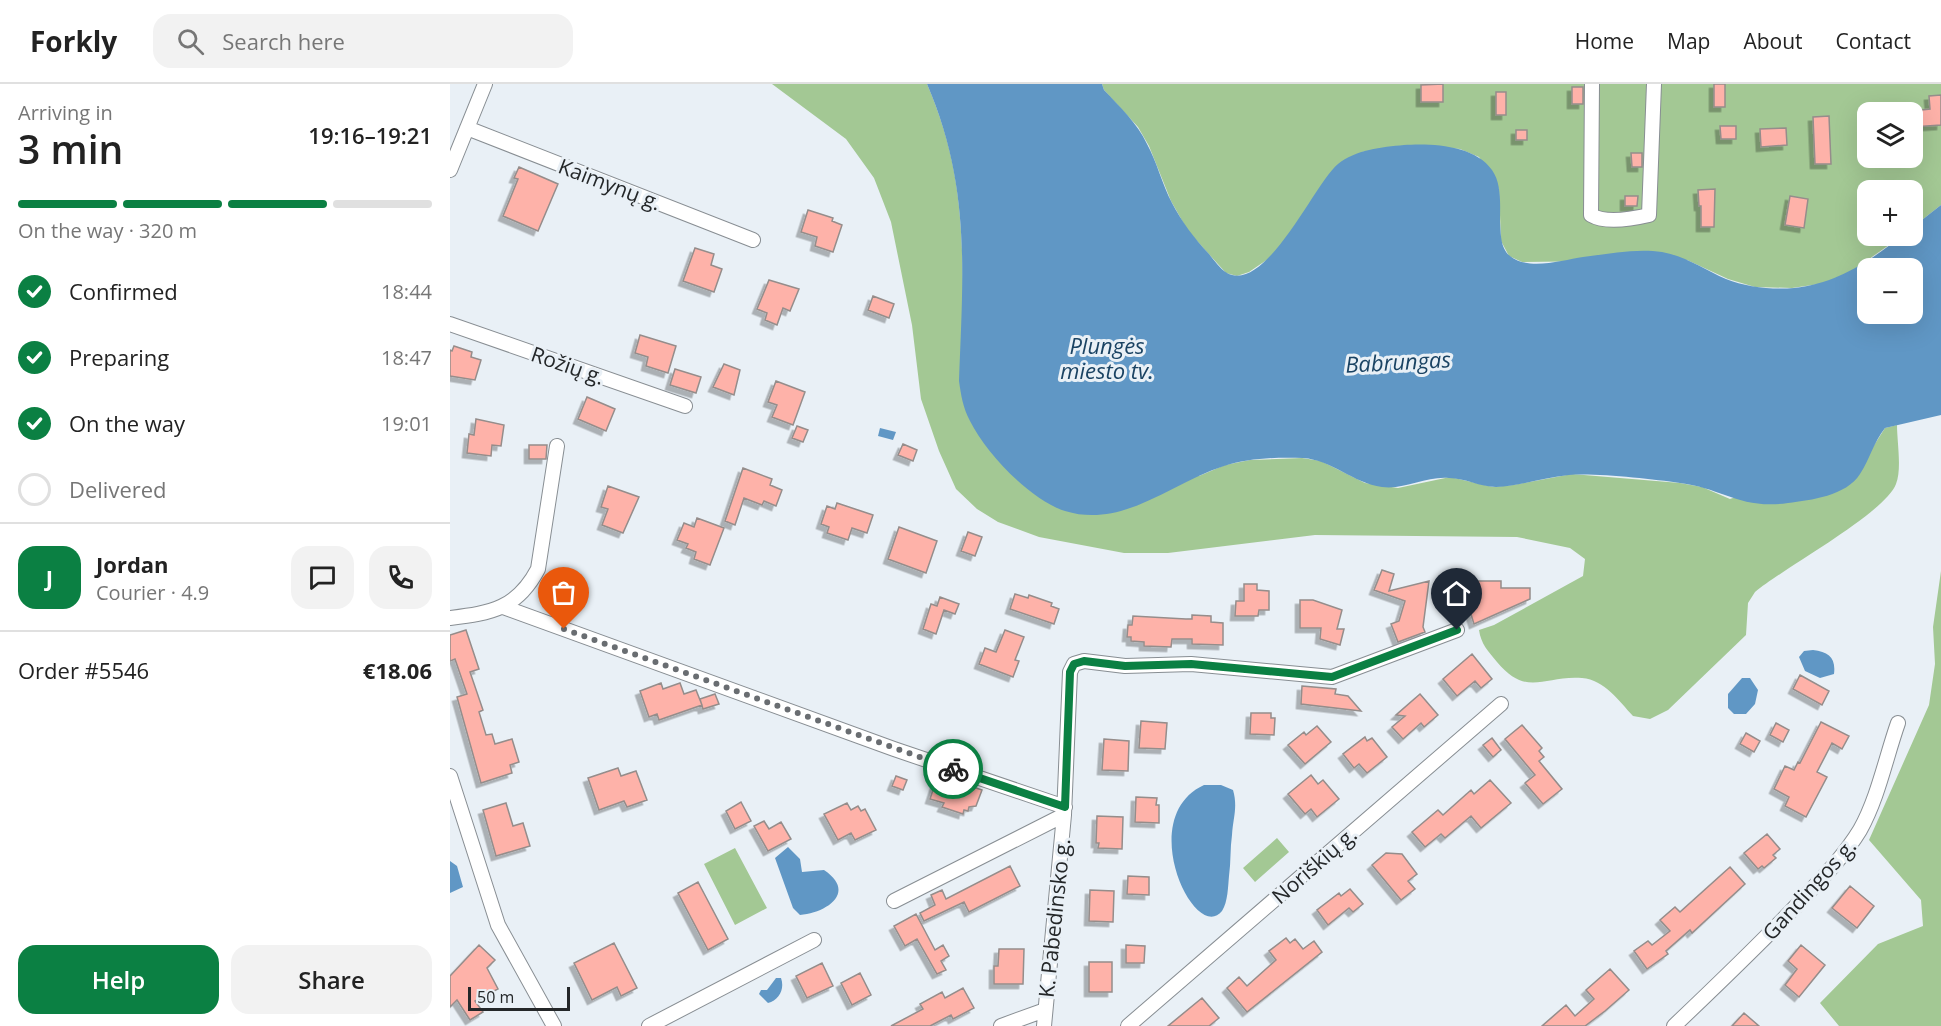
<!DOCTYPE html>
<meta charset="utf-8">
<style>
body{margin:0;font-family:"Open Sans",sans-serif;background:#f2f2f2;color:#222;height:100vh;display:flex;flex-direction:column;font-size:22px;white-space:nowrap}
*{box-sizing:border-box;margin:0}
p{font-size:20px;color:#767676}
.icon{flex:none;width:33px;height:33px;fill:none;stroke:currentColor;stroke-width:2;stroke-linecap:round;stroke-linejoin:round}
.map{position:relative;flex:1;overflow:hidden}
.details{display:flex;flex-direction:column;background:#fff;width:450px}
.details>*{flex:none}
.fabs{position:absolute;left:1407px;top:18px;display:grid;gap:12px}
.fabs a{display:grid;place-items:center;width:66px;height:66px;border-radius:12px;background:#fff;box-shadow:0 6px 24px #0002;font-size:30px}
.scale{position:absolute;left:18px;bottom:15px;width:102px;box-sizing:border-box;padding-left:6px;border:3px solid #242729;border-top:0;font-size:16px;line-height:21px;white-space:nowrap;color:#242729;-webkit-text-stroke:4px #e9f0f6;paint-order:stroke}
.pin{position:absolute;display:grid;place-items:center;width:51px;height:51px;color:#fff;margin:-62px -26px;border-radius:50% 50% 50% 0;rotate:-45deg;box-shadow:0 0 6px #0007}
.pin .icon{rotate:45deg}
.courier{position:absolute;display:grid;place-items:center;width:60px;height:60px;margin:-30px;border:4px solid #0b8043;border-radius:50%;background:#fff;color:#222;box-shadow:0 2px 8px #0007}
.summary em{font-style:normal;font-weight:600}
.summary div{display:flex;flex-direction:column-reverse}
.summary{display:flex;align-items:center;justify-content:space-between;height:102px;padding:0 18px}
h1{font-size:39px;font-weight:600;line-height:45px}
.bar{display:grid;grid-template-columns:repeat(4,1fr);gap:9px 6px;align-content:center;height:72px;padding:0 18px}
.bar i{height:8px;border-radius:4px;background:#e0e0e0}
.bar .active{background:#0b8043}
.bar p{grid-column:span 4}
.line{display:flex;align-items:center;gap:15px;padding:0 18px;border-top:2px solid #e0e0e0}
.line div{flex:1}
.round{display:grid;place-items:center;flex:none;width:63px;height:63px;border-radius:18px;background:#f2f2f2}
ol{padding:0 18px;list-style:none}
li{display:flex;align-items:center;gap:18px;height:66px}
li p{margin-inline-start:auto}
li .icon{padding:6px;border-radius:50%;background:#0b8043;color:#fff;stroke-width:4}
li:last-child{color:#767676}
li i{width:33px;height:33px;border:3px solid #e0e0e0;border-radius:50%}
.cta{display:flex;gap:12px;margin-top:auto;padding:12px 18px}
.cta a{flex:1;height:69px;border-radius:18px;background:#0b8043;color:#fff;font-size:24px;font-weight:600;line-height:69px;text-align:center}
.cta a+a{background:#f2f2f2;color:#222}
header{display:flex;align-items:center;gap:36px;box-sizing:border-box;height:84px;padding:0 30px;background:#fff;border-bottom:2px solid #e0e0e0}
header strong{font-size:28px}
nav{display:flex;gap:33px;margin-inline-start:auto;font-size:21px}
.search{width:420px;height:54px;background:#f2f2f2;display:flex;align-items:center;gap:15px;box-sizing:border-box;padding:0 21px;border-radius:18px;color:#767676;font-size:22px}
main{display:flex;flex:1;min-height:0}
.map>svg:first-child{display:block}
.green{fill:#a3c894;fill-rule:evenodd}
.water{fill:#6097c5;fill-rule:evenodd}
.building{fill:#feb2a9;stroke:#958d8b;stroke-width:1.5;filter:url(#shadow)}
.lines{fill:none;stroke-linecap:round;stroke-linejoin:round}
.minor-casing{stroke:#888e93;stroke-width:16}
.minor{stroke:#fff;stroke-width:14}
.done{stroke:#696d71;stroke-width:6;stroke-dasharray:0 10.8}
.route{stroke:#0b8043;stroke-width:8}
.labels{text-anchor:middle;dominant-baseline:central;stroke-width:6;stroke-linejoin:round;paint-order:stroke}
.street-label{font-size:21px;fill:#242729;stroke:#e9f0f6}
.water-label{font-size:22px;font-style:italic;fill:#1a4363;stroke:#e9f0f6}
</style>
<header>
<strong>Forkly</strong>
<div class="search"><svg class="icon" aria-label="search" viewBox="0 0 24 24"><circle cx="10" cy="10" r="6"/><path d="M15 15l6 6"/></svg>Search here</div>
<nav><a>Home</a><a>Map</a><a>About</a><a>Contact</a></nav>
</header>
<main>
<section class="details">
<div class="summary"><div><h1>3 min</h1><p>Arriving in</p></div><em>19:16–19:21</em></div>
<div class="bar"><i class="active"></i><i class="active"></i><i class="active"></i><i></i><p>On the way · 320 m</p></div>
<ol>
<li><svg class="icon" aria-label="check" viewBox="0 0 24 24"><path d="M5 12l5 5 9-10"/></svg>Confirmed<p>18:44</p></li>
<li><svg class="icon" aria-label="check" viewBox="0 0 24 24"><path d="M5 12l5 5 9-10"/></svg>Preparing<p>18:47</p></li>
<li><svg class="icon" aria-label="check" viewBox="0 0 24 24"><path d="M5 12l5 5 9-10"/></svg>On the way<p>19:01</p></li>
<li><i></i>Delivered</li>
</ol>
<div class="line" style="height:108px"><b class="round" style="background:#0b8043;color:#fff">J</b><div><b>Jordan</b><p>Courier · 4.9</p></div><a class="round"><svg class="icon" aria-label="chat" viewBox="0 0 24 24"><path d="M4 5h16v11H9l-5 4z"/></svg></a><a class="round"><svg class="icon" aria-label="phone" viewBox="0 0 24 24"><path d="M5 4h4l2 5-3 2q2 4 5 5l2-3 5 2v4C11 20 4 13 5 4z"/></svg></a></div>
<div class="line" style="height:78px"><div>Order #5546</div><b>€18.06</b></div>
<div class="cta"><a>Help</a><a>Share</a></div>
</section>
<div class="map">
<svg width="1491" height="942" viewBox="0 0 1491 942">
<defs>
<filter id="shadow"><feDropShadow dx="-4.5" dy="4.5" stdDeviation="0" flood-color="#0004"/></filter>
</defs>
<rect width="100%" height="100%" fill="#e9f0f6"/>
<path class="green" d="M322,0H477C508,72 512,128 513,205L749,392L775,381L800,376L852,374L871,377L915,399L948,404L1000,393L1043,403L1063,401L1122,390L1230,399L1252,403L1280,415L1421,366L1435,344L1447,341C1447,358 1452,385 1446,400C1434,430 1335,483 1305,508L1298,519L1296,551L1218,626L1200,635L1183,632C1169,617 1155,596 1132,594C1094,591 1077,614 1047,578C1038,567 1031,560 1029,546L1044,541L1133,492L1135,475L1120,464L1067,453L865,451L718,469H674L589,453L548,438L527,425L506,405L489,367L471,315L462,241L441,138L424,94L396,55Z
M652,0H1491V121L1463,143L1462,106H1418V152H1452L1396,191L1376,199L1342,204L1305,203L1278,195L1237,176L1072,178L1059,172L1051,157L1049,105L1029,73L1010,65L966,61L912,68L821,173L799,188L787,192L776,189L738,147L721,117L699,62L688,43L654,6ZM1418,28H1462V74H1418Z
M1491,487V942H1389L1370,919L1428,860L1473,842L1471,816L1419,756L1479,621L1485,580L1483,543Z
M827,754L839,768L805,798L793,784Z
M285,764L317,824L285,841L254,780Z"/>
<path class="water" d="M477,0H652L654,6C670,23 687,39 697,60C707,78 712,100 722,119C732,138 744,154 759,170C764,176 770,185 777,189C816,210 864,100 888,80C905,66 932,63 954,61C981,59 1025,61 1042,86C1052,100 1050,121 1050,138C1051,149 1050,164 1060,172C1078,187 1113,176 1133,173C1159,170 1186,164 1212,168C1235,172 1255,186 1276,195C1296,203 1322,206 1344,204C1388,199 1418,178 1452,152H1462L1463,143L1491,121V331L1435,344C1423,359 1420,375 1410,390C1396,412 1361,416 1338,419C1291,426 1272,404 1230,399C1201,395 1148,389 1119,391C1095,393 1071,402 1046,403C1030,403 1015,394 999,394C976,392 955,406 932,403C903,399 882,376 853,374C828,373 798,374 774,382C721,399 673,445 615,427C580,416 536,369 520,337C513,324 511,311 509,297C513,189 521,102 477,0ZM1418,184H1462V230H1418Z
M430,344L446,348L443,356L428,352Z
M1363,566C1379,568 1386,574 1384,590L1370,594L1355,587L1349,573L1354,567Z
M1292,594H1300L1308,606L1305,620L1296,630H1284L1278,624V610Z
M754,701H771L783,706C788,723 783,734 782,751C780,764 781,778 779,792C778,802 778,818 772,827C745,861 684,733 754,701Z
M338,763L350,775L352,788L374,786C407,808 377,829 350,831L343,824L325,774Z
M0,777L7,782L13,803L0,809Z
M326,894H331C335,905 329,916 318,919L309,910L311,906H317Z"/>
<path class="building" d="M993,0V18H971V1Z
M1264,0H1275V23H1264Z
M1122,3H1133V20H1122Z
M1046,8H1056V31H1046Z
M1491,11V41L1462,43V27L1480,25L1479,12Z
M1379,32L1381,80H1365L1363,33Z
M1270,42H1286V55H1271Z
M1336,44L1337,61L1311,63L1310,45Z
M1066,46H1077V56H1066Z
M1181,69H1192V83H1182Z
M69,83L108,100L88,147L53,132L68,95L64,94Z
M1265,105L1264,143H1251V122H1249L1248,106Z
M1175,112H1188L1187,122H1175Z
M1340,112L1358,115L1354,144L1335,141Z
M358,126L383,134L382,137L392,141L383,168L365,162L367,153L351,148Z
M245,164L264,170L261,181L272,185L264,208L233,197Z
M319,196L349,205L340,227L333,224L327,241L315,236L317,229L307,225Z
M423,212L444,220L439,234L418,226Z
M190,251L226,262L218,289L196,282L198,273L185,269Z
M4,262L22,268L21,273L31,276L25,296L0,292V266L2,267Z
M274,280L290,286L284,311L263,303Z
M225,285L251,293L246,309L220,301Z
M326,297L355,308L343,341L322,333L327,321L318,318Z
M137,313L165,325L156,347L128,335Z
M26,335L54,341L51,362L42,361L41,372L17,369L19,350L24,351Z
M347,342L358,346L353,358L342,354Z
M453,360L467,366L463,377L448,371Z
M79,361H97L96,375H79Z
M293,384L322,395L320,401L332,406L326,422L314,417L312,421L294,414L285,441L275,437Z
M158,402L189,413L173,449L152,441L158,425L151,423Z
M387,419L423,431L417,449L402,444L398,456L377,449L379,443L371,440L377,422L385,425Z
M247,434L274,444L260,481L244,475L246,468L236,464L238,460L227,456L234,439L244,443Z
M449,443L487,457L476,489L438,475Z
M518,448L532,453L525,472L511,467Z
M932,486L944,490L939,507L979,497L973,543L975,548L948,558L941,540L949,537L955,517L924,506Z
M999,497H1051V504H1080V515L1024,540L1016,514H999Z
M794,500H807V506L819,507V526H809L808,532H785L786,517H794Z
M565,510L578,514L579,511L602,519L601,522L609,525L604,540L560,525Z
M490,513L509,520L505,530L494,526L486,550L473,545L481,520L487,522Z
M850,516H863L892,526L887,545H894L890,561L870,555L871,544H850Z
M742,531L761,532V538L773,539V561L742,560V555H722L721,563L694,562V558L681,557V553H677L678,541H682L683,532L736,535H742Z
M16,546L29,585L20,588L33,626L29,628L36,651L42,650L45,660L62,655L69,678L60,681L62,689L31,699L7,613L17,610L5,575L0,577V551Z
M555,546L574,553L565,576L569,577L563,593L529,580L535,564L546,568Z
M1022,570L1042,595L1031,604L1025,597L1007,612L993,595Z
M1350,591L1379,607L1372,621L1343,605Z
M211,599L213,605L230,599L234,610L246,606L252,621L209,636L207,630L199,633L190,607Z
M852,602L886,605L885,610L898,612L911,627L851,620Z
M265,610L269,620L253,625L250,615Z
M970,610L988,631L974,643L971,639L953,655L942,643L955,632L946,631Z
M801,629H821V634H825L824,651L800,650Z
M691,637L717,639L715,665L689,664Z
M1371,638L1399,652L1392,665L1382,659L1367,688L1377,693L1356,733L1335,722L1339,713L1324,705L1335,682L1344,686L1348,678L1350,679Z
M1326,639L1339,646L1333,658L1320,651Z
M1072,641L1092,664L1089,667L1094,673L1089,677L1112,705L1093,720L1075,699L1085,691L1055,655Z
M867,642L881,658L855,680L838,661L854,648L856,651Z
M1296,649L1310,657L1304,668L1290,660Z
M915,653L917,657L922,654L937,673L917,689L909,680L904,684L893,670Z
M1042,654L1051,666L1043,673L1033,661Z
M654,655L679,657L678,687L652,686Z
M168,684L171,692L186,687L197,716L177,723L174,717L149,726L138,694Z
M488,691L532,706L526,722L519,723L518,727L514,726L513,730L492,723L494,719L480,715Z
M861,691L868,700L873,696L889,715L867,733L861,725L855,730L838,710Z
M446,692L457,696L453,706L442,702Z
M1040,696L1061,719L1031,744L1021,732L995,754L991,750L975,763L962,748L988,726L993,731L1021,706L1024,710Z
M686,713L707,714L706,721H709V739L685,738Z
M291,718L301,737L285,745L276,727Z
M56,719L63,742L73,739L80,762L46,772L33,726Z
M397,719L401,726L408,722L411,727L415,725L426,746L405,756L401,749L388,756L374,730Z
M647,732L673,733L672,765L648,764L649,759H646Z
M314,737L319,745L331,738L341,755L318,767L304,742Z
M1317,750L1330,765L1323,771L1326,774L1314,784L1312,782L1308,785L1294,769Z
M936,769L952,770L967,790L958,797L965,805L951,816L922,781Z
M560,782L570,802L519,828L514,818L474,837L470,829L485,821L481,811L492,806L496,815Z
M1280,783L1295,800L1242,849L1240,846L1216,867L1218,870L1197,885L1184,867L1198,857L1202,861L1220,847L1210,836L1225,823L1230,828Z
M678,792L699,793V811L677,810Z
M248,798L278,855L258,866L228,809Z
M1400,802L1424,822L1407,844L1382,824Z
M900,805L913,820L903,828L899,824L878,841L867,826L889,809L891,812Z
M640,806L664,807L663,838L639,837Z
M466,830L485,866L493,861L499,872L491,877L496,886L487,890L467,855L455,862L444,842Z
M836,854L840,859L845,855L853,865L864,857L872,868L797,928L777,904L789,893L797,902L826,876L819,867Z
M164,859L187,904L171,912L167,903L142,916L124,879Z
M29,861L45,876L37,884L48,905L25,917L33,928L20,936L7,916L0,923V892Z
M676,861L695,862L694,879H676Z
M1351,861L1375,881L1349,913L1335,901L1347,885L1338,877Z
M549,865H574L573,900H544V882H548Z
M639,878H662V908H639Z
M372,879L383,902L357,914L346,892Z
M1160,885L1179,906L1155,927L1135,942H1092L1116,921L1125,932L1144,915L1136,906Z
M410,889L421,911L402,921L391,899Z
M513,904L524,924L503,935L501,931L480,942H441L473,925L470,920L492,908L495,914Z
M752,914L769,934L759,942H718Z
M1294,929L1309,942H1282Z"/>
<g class="lines">
<g class="minor-casing">
<path id="minor" d="M1142,0L1141,131C1156,140 1182,135 1199,131L1204,0
M17,44L303,156
M0,86L35,0
M0,240L235,322
M53,523L444,665L615,723
M0,534C41,529 67,525 88,485L107,362
M0,692L48,841L104,942
M444,817L614,731
M199,942L364,856
M551,942L595,926
M594,942L614,731L620,588L624,580L634,577L675,582L741,580L882,593L1007,546
M678,942L1051,620
M1224,942C1266,902 1308,862 1348,820C1370,796 1393,774 1410,746C1428,714 1436,673 1448,639"/>
</g>
<use href="#minor" class="minor"/>
</g>
<g class="lines">
<path class="done" d="M114,545L503,685"/>
<path class="route" d="M503,685L615,723L620,588L624,580L634,577L675,582L741,580L882,593L1007,546"/>
</g>
<g class="labels">
<g class="street-label">
<text transform="translate(160 100) rotate(21)">Kaimynų g.</text>
<text transform="translate(118 281) rotate(19)">Rožių g.</text>
<text transform="translate(864 781) rotate(-41)">Noriškių g.</text>
<text transform="translate(1359 805) rotate(-48)">Gandingos g.</text>
<text transform="translate(604 834) rotate(-84)">K. Pabedinsko g.</text>
</g>
<g class="water-label">
<text x="657" y="261">Plungės<tspan x="657" dy="25">miesto tv.</tspan></text>
<text transform="translate(948 277) rotate(-3)">Babrungas</text>
</g>
</g>
</svg>
<div class="fabs">
<a><svg class="icon" aria-label="layers" viewBox="0 0 24 24"><path d="M12 4l9 5-9 5-9-5zM3 14l9 5 9-5"/></svg></a>
<a>+</a>
<a>−</a>
</div>
<div class="scale">50 m</div>
<div class="pin" style="left:114px;top:545px;background:#ea580c"><svg class="icon" aria-label="bag" viewBox="0 0 24 24"><path d="M5 8h14l-1 12H6zM9 8a3 3 0 0 1 6 0"/></svg></div>
<div class="pin" style="left:1007px;top:546px;background:#1f2937"><svg class="icon" aria-label="home" viewBox="0 0 24 24"><path d="M3 11l9-7 9 7M6 9v11h12V9"/></svg></div>
<div class="courier" style="left:503px;top:685px"><svg class="icon" aria-label="bike" viewBox="0 0 24 24"><circle cx="6" cy="16" r="4"/><circle cx="18" cy="16" r="4"/><path d="M6 16l4-8h5l3 8M10 8l3 8H6M13 5h3"/></svg></div>
</div>
</main>
